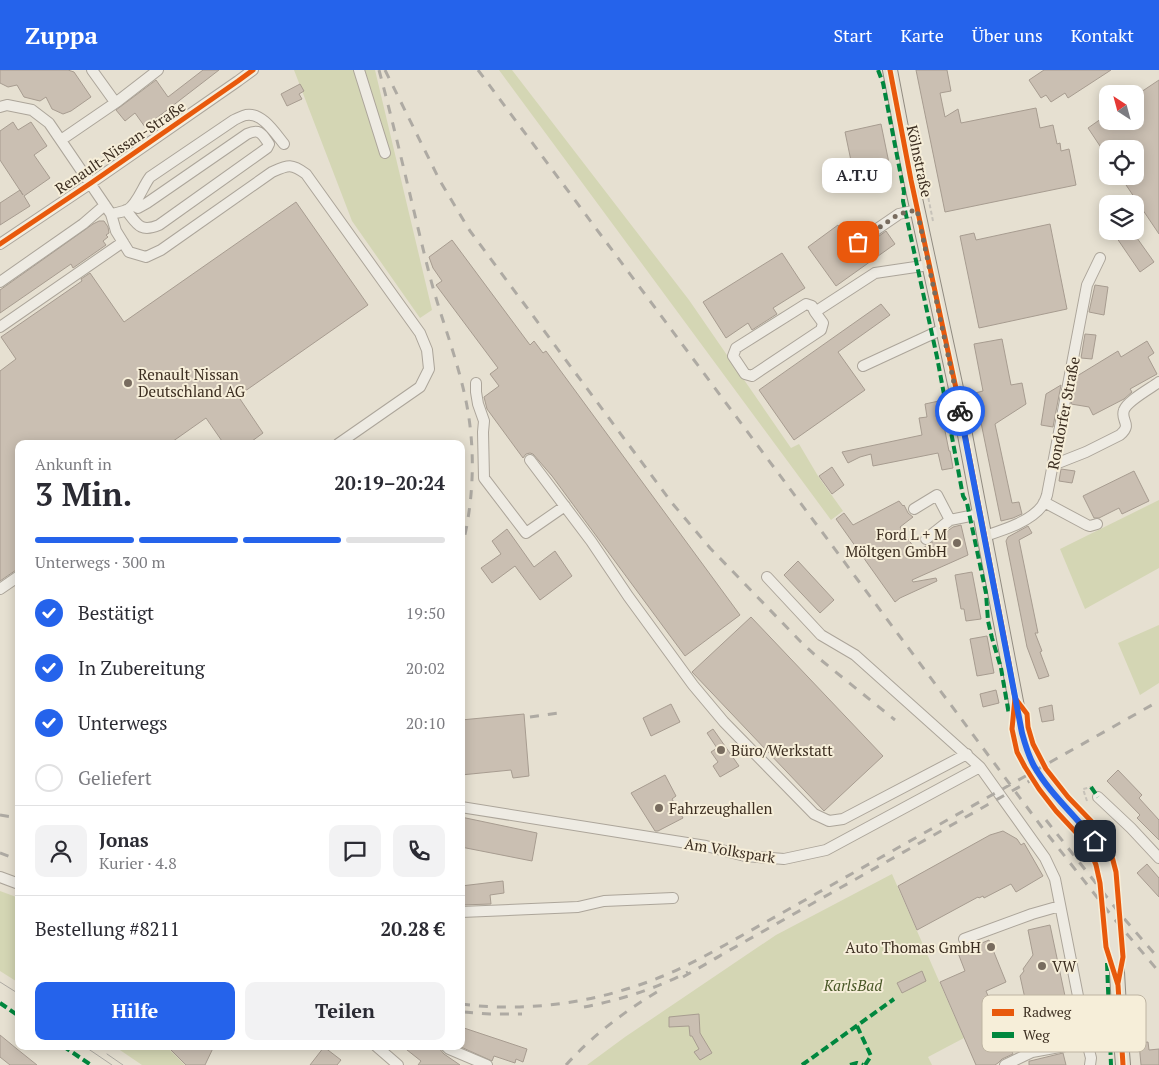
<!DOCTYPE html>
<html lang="de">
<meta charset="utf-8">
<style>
body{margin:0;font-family:"PT Serif",serif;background:#f2f2f3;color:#2b2b33;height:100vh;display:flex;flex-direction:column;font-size:19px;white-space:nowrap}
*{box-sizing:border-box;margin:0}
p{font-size:16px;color:#7c7c81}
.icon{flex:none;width:28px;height:28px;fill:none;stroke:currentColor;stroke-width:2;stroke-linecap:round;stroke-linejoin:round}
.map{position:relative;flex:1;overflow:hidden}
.side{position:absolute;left:15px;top:370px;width:450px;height:610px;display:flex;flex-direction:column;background:#fff;border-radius:10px;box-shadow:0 2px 12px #0003}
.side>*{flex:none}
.needle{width:32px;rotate:324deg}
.controls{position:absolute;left:1099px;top:15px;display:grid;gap:10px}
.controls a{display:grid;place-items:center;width:45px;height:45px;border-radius:10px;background:#fff;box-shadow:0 2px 12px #0003;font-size:25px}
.pin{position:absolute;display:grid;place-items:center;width:42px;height:42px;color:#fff;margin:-21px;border-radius:10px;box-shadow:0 2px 8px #0006}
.courier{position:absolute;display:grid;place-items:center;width:50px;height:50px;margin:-25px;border:4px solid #2563eb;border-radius:50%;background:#fff;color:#222;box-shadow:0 1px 6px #0007}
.bubble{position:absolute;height:35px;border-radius:10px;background:#fff;box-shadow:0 2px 12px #0003;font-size:16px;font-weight:700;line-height:35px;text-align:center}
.head em{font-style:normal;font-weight:700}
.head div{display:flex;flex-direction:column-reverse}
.head{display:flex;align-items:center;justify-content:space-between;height:85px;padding:0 20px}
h1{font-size:32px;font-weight:700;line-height:38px}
.bar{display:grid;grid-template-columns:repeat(4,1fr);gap:8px 5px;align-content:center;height:60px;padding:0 20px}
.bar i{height:6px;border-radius:4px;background:#e1e1e2}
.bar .active{background:#2563eb}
.bar p{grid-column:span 4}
.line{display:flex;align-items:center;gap:12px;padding:0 20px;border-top:1px solid #e1e1e2}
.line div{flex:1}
.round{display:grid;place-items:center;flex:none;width:52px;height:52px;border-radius:10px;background:#f2f2f3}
ol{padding:0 20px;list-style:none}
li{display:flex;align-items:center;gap:15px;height:55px}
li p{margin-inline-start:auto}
li .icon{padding:5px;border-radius:50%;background:#2563eb;color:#fff;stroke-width:4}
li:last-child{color:#7c7c81}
li i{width:28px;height:28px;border:2px solid #e1e1e2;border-radius:50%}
.button{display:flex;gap:10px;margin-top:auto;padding:10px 20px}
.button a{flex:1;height:58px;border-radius:10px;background:#2563eb;color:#fff;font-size:20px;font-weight:700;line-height:58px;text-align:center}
.button a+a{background:#f2f2f3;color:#2b2b33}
header{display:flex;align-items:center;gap:30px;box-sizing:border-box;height:70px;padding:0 25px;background:#2563eb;color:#fff}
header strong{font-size:24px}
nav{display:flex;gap:28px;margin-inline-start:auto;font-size:18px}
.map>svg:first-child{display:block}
.green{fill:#d4d6b4}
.building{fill:#cabfb2;stroke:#a79c90}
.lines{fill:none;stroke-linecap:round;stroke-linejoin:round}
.minor-casing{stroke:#aca59a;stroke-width:12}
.major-casing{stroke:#918b80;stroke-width:16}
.path{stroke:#c7c2b9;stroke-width:2;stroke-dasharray:4 2.5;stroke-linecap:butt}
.minor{stroke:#eeebe3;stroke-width:10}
.major{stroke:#e6e1d4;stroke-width:14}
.tram{stroke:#aeaaa3;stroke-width:1}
.rail{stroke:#aeaaa3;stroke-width:3;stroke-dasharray:9 9;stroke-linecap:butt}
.quiet{stroke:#00873e;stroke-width:4;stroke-dasharray:8 4;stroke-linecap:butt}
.cycleway-casing{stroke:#f6eed9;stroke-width:8}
.cycleway{stroke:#e8590c;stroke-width:5}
.done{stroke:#786c5f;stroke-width:5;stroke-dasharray:0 9}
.route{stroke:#2563eb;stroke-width:6}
.poi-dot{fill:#786c5f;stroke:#f6eed9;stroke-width:2}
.labels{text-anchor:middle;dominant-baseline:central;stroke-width:4;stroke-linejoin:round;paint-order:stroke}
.street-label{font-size:15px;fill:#3c2e21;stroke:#f6eed9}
.poi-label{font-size:15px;fill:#3c2e21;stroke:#f6eed9;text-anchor:start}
.park-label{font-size:15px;font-style:italic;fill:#4a5828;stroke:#f6eed9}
.key{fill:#f6eed9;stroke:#beb4a2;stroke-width:1}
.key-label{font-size:14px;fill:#3c2e21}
</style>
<header>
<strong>Zuppa</strong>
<nav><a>Start</a><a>Karte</a><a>Über uns</a><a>Kontakt</a></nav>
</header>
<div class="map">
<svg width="1159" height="995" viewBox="0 0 1159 995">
<rect width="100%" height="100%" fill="#e6e0d1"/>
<path class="green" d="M294,0H375L432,240L420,248L352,151Z
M499,0H512L689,230L791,378L799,374L818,406L843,441L831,450Z
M1159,430V498L1085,539L1060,479Z
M1159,555V613L1140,625L1118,573Z
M892,804L964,968L928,987L932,995H587L625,967L776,865Z
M0,821L19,828V913L0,901Z
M114,976H166L185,995H142Z"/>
<path class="building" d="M0,0H68L74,2L91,27L71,41L63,44L52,39L46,27L40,31L24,27L17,15L8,17L0,13Z
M203,0H219L145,57L135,43L125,51L116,40L156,10L168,27Z
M916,0H947L951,21L940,23L945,47L958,39L961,53L1036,38L1040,58L1053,55L1057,74L1060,73L1061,81L1069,79L1076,115L945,142Z
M1044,0H1111L1068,28L1065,23L1051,32L1046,25L1041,28L1029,10Z
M1159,10V164L1120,106H1135V79H1102L1088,58L1108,44V51H1135V26Z
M300,14L304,21L299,24L302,29L287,36L281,24Z
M13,52L18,60L31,52L47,76L34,85L50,108L24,126L30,136L0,155V133L20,120L23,125L0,90V61Z
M881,54L891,103L855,110L845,62Z
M296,132L368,235L238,326L263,363L248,374H224L206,348L169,374H19V498L0,511V301L16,289L1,267L82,211L81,209L90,203L124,252Z
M99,151H104L108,157L109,163L106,165L108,167L103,171L106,175L73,198L71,194L0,243V220L93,154Z
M1050,154L1067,239L979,258L960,166L974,163L976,170Z
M838,155L857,182L886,161L895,174L836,216L808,177Z
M1112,161H1132L1154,192L1140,202Z
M452,170L530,275L534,271L543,283L546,281L740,545L685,586L552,406L533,384L530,383L526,384L523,388L487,339L484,327L499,316L490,304L498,298L436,215L442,211L433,198L429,187Z
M782,183L805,218L773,238L777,244L752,260L748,253L726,268L703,232Z
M1095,215L1108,217L1104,245L1089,242Z
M881,234L890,245L838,282L865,320L794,370L759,320Z
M1085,264L1096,265L1092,289L1081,288Z
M1002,269L1011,315L1022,313L1026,334L995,354L1012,433L1019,432L1022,444L1013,448L1001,451L975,323L983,321L974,274Z
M1147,271L1154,283L1148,287L1157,304L1130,319L1132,322L1124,329L1093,345L1089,337L1071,334L1077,306L1118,281L1121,287Z
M1061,315L1053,357L1041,355L1046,324Z
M939,331L949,381H950L953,398L942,400L938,383L873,396L871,384L860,387L848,393L842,382L922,365L919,348L927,347L925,334Z
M832,397L844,415L832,424L819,406Z
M1061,399L1075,401L1072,413L1059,411Z
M1134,401L1149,431L1122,444L1119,438L1099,448H1094L1083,426Z
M899,431L903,436L904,435L908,443L913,447L900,457L917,482L926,476L930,474L953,457L961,455L968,485L912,510L913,512L936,508L937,511L900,528L895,532L836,449L844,443L853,455Z
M1028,456L1032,463L1019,470L1038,563H1035L1042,581L1040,582L1049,606L1039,609L1027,577L1006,471L1008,467Z
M507,459L534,497L555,481L572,506L540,530L515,496L492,513L481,498L501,484L492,471Z
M798,491L834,530L820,543L784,505Z
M972,502L981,549L966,551L964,539H961L955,505Z
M751,547L883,686L824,741L692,602Z
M987,566L994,603L977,606L970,569Z
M996,620L999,633L983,637L980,624Z
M671,634L680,652L651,666L643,648Z
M1052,635L1054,650L1042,652L1039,638Z
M524,644L529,706L513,708L511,700L461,705V650Z
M713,659L739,696L720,707L713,696L718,692L711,682L717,678L707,663Z
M1118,700L1142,725L1139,728L1159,750V770L1137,748L1140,745L1107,711Z
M665,705L676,726L672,729L683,748L658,761H655L631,723Z
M461,747L537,763L532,791L461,777Z
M1003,761L1017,769L1021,775L1024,773L1043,806L1016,822L1011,814L984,828L983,826L979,828L978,827L917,860L898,816L990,765Z
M1147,794L1159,808V827L1137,803Z
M503,811L504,823L490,825L491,834L461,835V816Z
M1050,855L1065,926L1051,948L1070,944L1073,958L1054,962L1055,965L1009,975L1013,984L1002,989L998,993L995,995H976L940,912L965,901L958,883L989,870L1006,912L986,921L1003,962L1026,957V958L1031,957V956L1052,952L1047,934L1033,936L1026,933L1020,906L1024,901L1023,899L1033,885L1028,860Z
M922,901L926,911L902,923L897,913Z
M699,944L700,963L712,983L700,990L694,982L699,979L692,966H690L689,956L669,957V947Z
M461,957L527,979L523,992L516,989L515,993L494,986L492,991L461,977Z
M0,965L17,979L37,995H10L0,987Z
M1148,972L1149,980L1159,979V995H1141L1139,973Z
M167,976H214L205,995H186Z
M402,976H437L444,984L460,995H418L421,991Z
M324,977L341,990L337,995H310Z
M1063,983L1066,995H1029V991H1030Z"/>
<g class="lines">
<g class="minor-casing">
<path id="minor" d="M92,0L115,32
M359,0L385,83
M0,37L7,35L32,40L49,53L111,144L116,161L129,182L146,187L161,180L272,102C288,95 291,93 306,104L420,263L427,280L429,299L420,317L338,374
M61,70L118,31L158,0
M126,140C137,154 140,163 159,155L267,78L269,74C262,64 260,58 247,64L147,133L138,138L133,135
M111,144C116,143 122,142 127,140C137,135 143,116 150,107L234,50C238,48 242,46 246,45C262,42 275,63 284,74
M858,172L899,144L917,140
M0,174L91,113L238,11L253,0
M0,212L83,154L105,135
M815,242L823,253L821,260L752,306L745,304L733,286L736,278L806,234L812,236L815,242L875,203L929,195
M0,257L123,172
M863,296L943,259
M476,313V322L478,334L484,351L483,362L484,408L526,463L565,436
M530,390L591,471L628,526L693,615L724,652L814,744L829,751L843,749L967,684
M1053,395L1086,382L1120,365C1133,354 1120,351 1124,340C1127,331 1151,318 1159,312
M1044,432L1087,455L1090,456L1097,454
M914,439L937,425L950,450
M985,466C1003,460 1030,452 1042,436C1044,433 1046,429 1047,425L1087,215L1100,188
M926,469L950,450L980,444
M767,507L821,565L855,585L980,697L1045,788L1055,809L1087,972L1091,988L1090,995
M0,519L19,506
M1098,727L1131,758L1159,788
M461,737L706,776L745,786L784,789L826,780L980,697
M0,807L19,814
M461,842L578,837L604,831L673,828
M964,869L1032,844L1060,836
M376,976L398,995
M446,976L449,979L487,995
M1005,995L1032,982L1087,972"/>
</g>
<g class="major-casing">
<path id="major" d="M890,0L911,110L957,323L1022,663C1031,694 1042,711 1064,735C1074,747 1088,758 1096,772C1114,805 1113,847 1116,884C1118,921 1120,958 1123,995"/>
</g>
<path class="path" d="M918,77L933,151
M1087,731L1083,719L1091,717"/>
<use href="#minor" class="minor"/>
<use href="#major" class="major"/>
<path class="tram" d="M0,912L19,924
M84,976L112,995
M107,984L123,995"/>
<path class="rail" d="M379,0C397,67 412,135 429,203C440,246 457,287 466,331C476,380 474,433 461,481
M385,0L440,111L470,161L672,433L710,478L801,572L816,586L895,650
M478,0L1041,756L1111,845L1159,902
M530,647L559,643
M0,745L19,748
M1046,750L1121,845L1159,889
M0,783L19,790
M714,889L1035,708
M683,907L720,886
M461,934C530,943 600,932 663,906C685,897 705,886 725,875L1159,631
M584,937C620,930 655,919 688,902
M464,942L490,944H522
M566,995C593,965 625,941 660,920"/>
<path class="quiet" d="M878,0L883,13L904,122L903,131L937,287L963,426L967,433L969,443L986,523L988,551L992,568L1001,598L1009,645
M1091,717L1098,727
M1107,893L1111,995
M0,933L19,946
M857,956L871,986L865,995
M63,976L91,995
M802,995L894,929
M850,995L857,993L863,995"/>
<g class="cycleway-casing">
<path id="cycleway" d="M890,0L911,110L957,323L1009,593L1015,628L1012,659L1017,682L1025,697L1039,719L1056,741L1084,771L1092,785L1096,795L1100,813L1106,877L1118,915L1123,995
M0,174L91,113L238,11L253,0
M1015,628L1027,644L1028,657L1033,674L1046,699L1068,727L1093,753L1104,767L1110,779L1116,802L1123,887L1118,913"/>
</g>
<use href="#cycleway" class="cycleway"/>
</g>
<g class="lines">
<path class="done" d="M858,172L899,144L917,140L960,341"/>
<path class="route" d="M960,341L1022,663C1025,674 1028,685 1034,696C1050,724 1075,745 1095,771"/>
</g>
<g class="poi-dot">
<circle cx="128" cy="313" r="5"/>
<circle cx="957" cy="473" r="5"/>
<circle cx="721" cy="680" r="5"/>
<circle cx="659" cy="738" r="5"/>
<circle cx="991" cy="877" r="5"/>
<circle cx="1042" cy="896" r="5"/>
</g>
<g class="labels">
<g class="street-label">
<text transform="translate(120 77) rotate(-34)">Renault-Nissan-Straße</text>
<text transform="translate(920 91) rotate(78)">Kölnstraße</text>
<text transform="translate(1063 343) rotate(-79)">Rondorfer Straße</text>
<text transform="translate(730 780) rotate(9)">Am Volkspark</text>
</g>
<g class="poi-label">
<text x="138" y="304">Renault Nissan<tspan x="138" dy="17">Deutschland AG</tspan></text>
<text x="947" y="464" text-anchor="end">Ford L + M<tspan x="947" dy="17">Möltgen GmbH</tspan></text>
<text x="731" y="680">Büro/Werkstatt</text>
<text x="669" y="738">Fahrzeughallen</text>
<text x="981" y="877" text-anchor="end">Auto Thomas GmbH</text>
<text x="1052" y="896">VW</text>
</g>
<g class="park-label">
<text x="853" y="915">KarlsBad</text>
</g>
</g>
<rect x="982" y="925" width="164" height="57" rx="8" class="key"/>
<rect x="992" y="939" width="22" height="7" fill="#e8590c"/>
<rect x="992" y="962" width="22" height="6" fill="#00873e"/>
<g class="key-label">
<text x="1023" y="947">Radweg</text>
<text x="1023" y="970">Weg</text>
</g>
</svg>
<div class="controls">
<a><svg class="needle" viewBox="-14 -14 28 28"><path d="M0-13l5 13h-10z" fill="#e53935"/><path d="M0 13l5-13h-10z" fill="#7c7c81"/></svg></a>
<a><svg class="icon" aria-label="locate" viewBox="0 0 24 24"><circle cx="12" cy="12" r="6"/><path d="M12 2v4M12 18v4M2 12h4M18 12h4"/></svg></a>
<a><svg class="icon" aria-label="layers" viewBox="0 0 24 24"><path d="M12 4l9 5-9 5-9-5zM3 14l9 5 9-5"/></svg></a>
</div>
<div class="pin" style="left:858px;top:172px;background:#ea580c"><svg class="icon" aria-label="bag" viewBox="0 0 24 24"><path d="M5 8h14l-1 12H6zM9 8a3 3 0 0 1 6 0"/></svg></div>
<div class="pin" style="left:1095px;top:771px;background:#1f2937"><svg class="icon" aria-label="home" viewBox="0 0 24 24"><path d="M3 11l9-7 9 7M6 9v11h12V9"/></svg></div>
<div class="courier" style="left:960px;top:341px"><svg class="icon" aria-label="bike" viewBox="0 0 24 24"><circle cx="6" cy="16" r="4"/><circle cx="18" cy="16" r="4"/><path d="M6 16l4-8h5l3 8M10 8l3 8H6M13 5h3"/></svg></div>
<div class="bubble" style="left:822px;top:88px;width:70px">A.T.U</div>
<section class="side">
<div class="head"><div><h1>3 Min.</h1><p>Ankunft in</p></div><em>20:19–20:24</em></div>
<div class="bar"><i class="active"></i><i class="active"></i><i class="active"></i><i></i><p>Unterwegs · 300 m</p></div>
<ol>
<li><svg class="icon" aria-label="check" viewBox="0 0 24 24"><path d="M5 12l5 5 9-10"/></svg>Bestätigt<p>19:50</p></li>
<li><svg class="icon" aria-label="check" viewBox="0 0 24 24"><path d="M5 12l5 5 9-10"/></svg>In Zubereitung<p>20:02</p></li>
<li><svg class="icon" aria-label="check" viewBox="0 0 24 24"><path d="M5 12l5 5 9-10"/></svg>Unterwegs<p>20:10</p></li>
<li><i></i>Geliefert</li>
</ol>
<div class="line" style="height:90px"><a class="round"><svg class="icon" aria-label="person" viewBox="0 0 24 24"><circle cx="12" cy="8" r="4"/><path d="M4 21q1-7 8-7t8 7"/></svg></a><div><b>Jonas</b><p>Kurier · 4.8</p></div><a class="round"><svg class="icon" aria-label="chat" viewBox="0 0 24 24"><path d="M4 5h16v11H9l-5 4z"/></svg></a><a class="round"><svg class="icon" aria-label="phone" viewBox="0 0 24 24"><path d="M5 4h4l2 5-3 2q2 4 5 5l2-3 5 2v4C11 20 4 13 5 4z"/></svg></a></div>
<div class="line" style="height:65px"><div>Bestellung #8211</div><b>20.28 €</b></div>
<div class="button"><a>Hilfe</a><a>Teilen</a></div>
</section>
</div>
